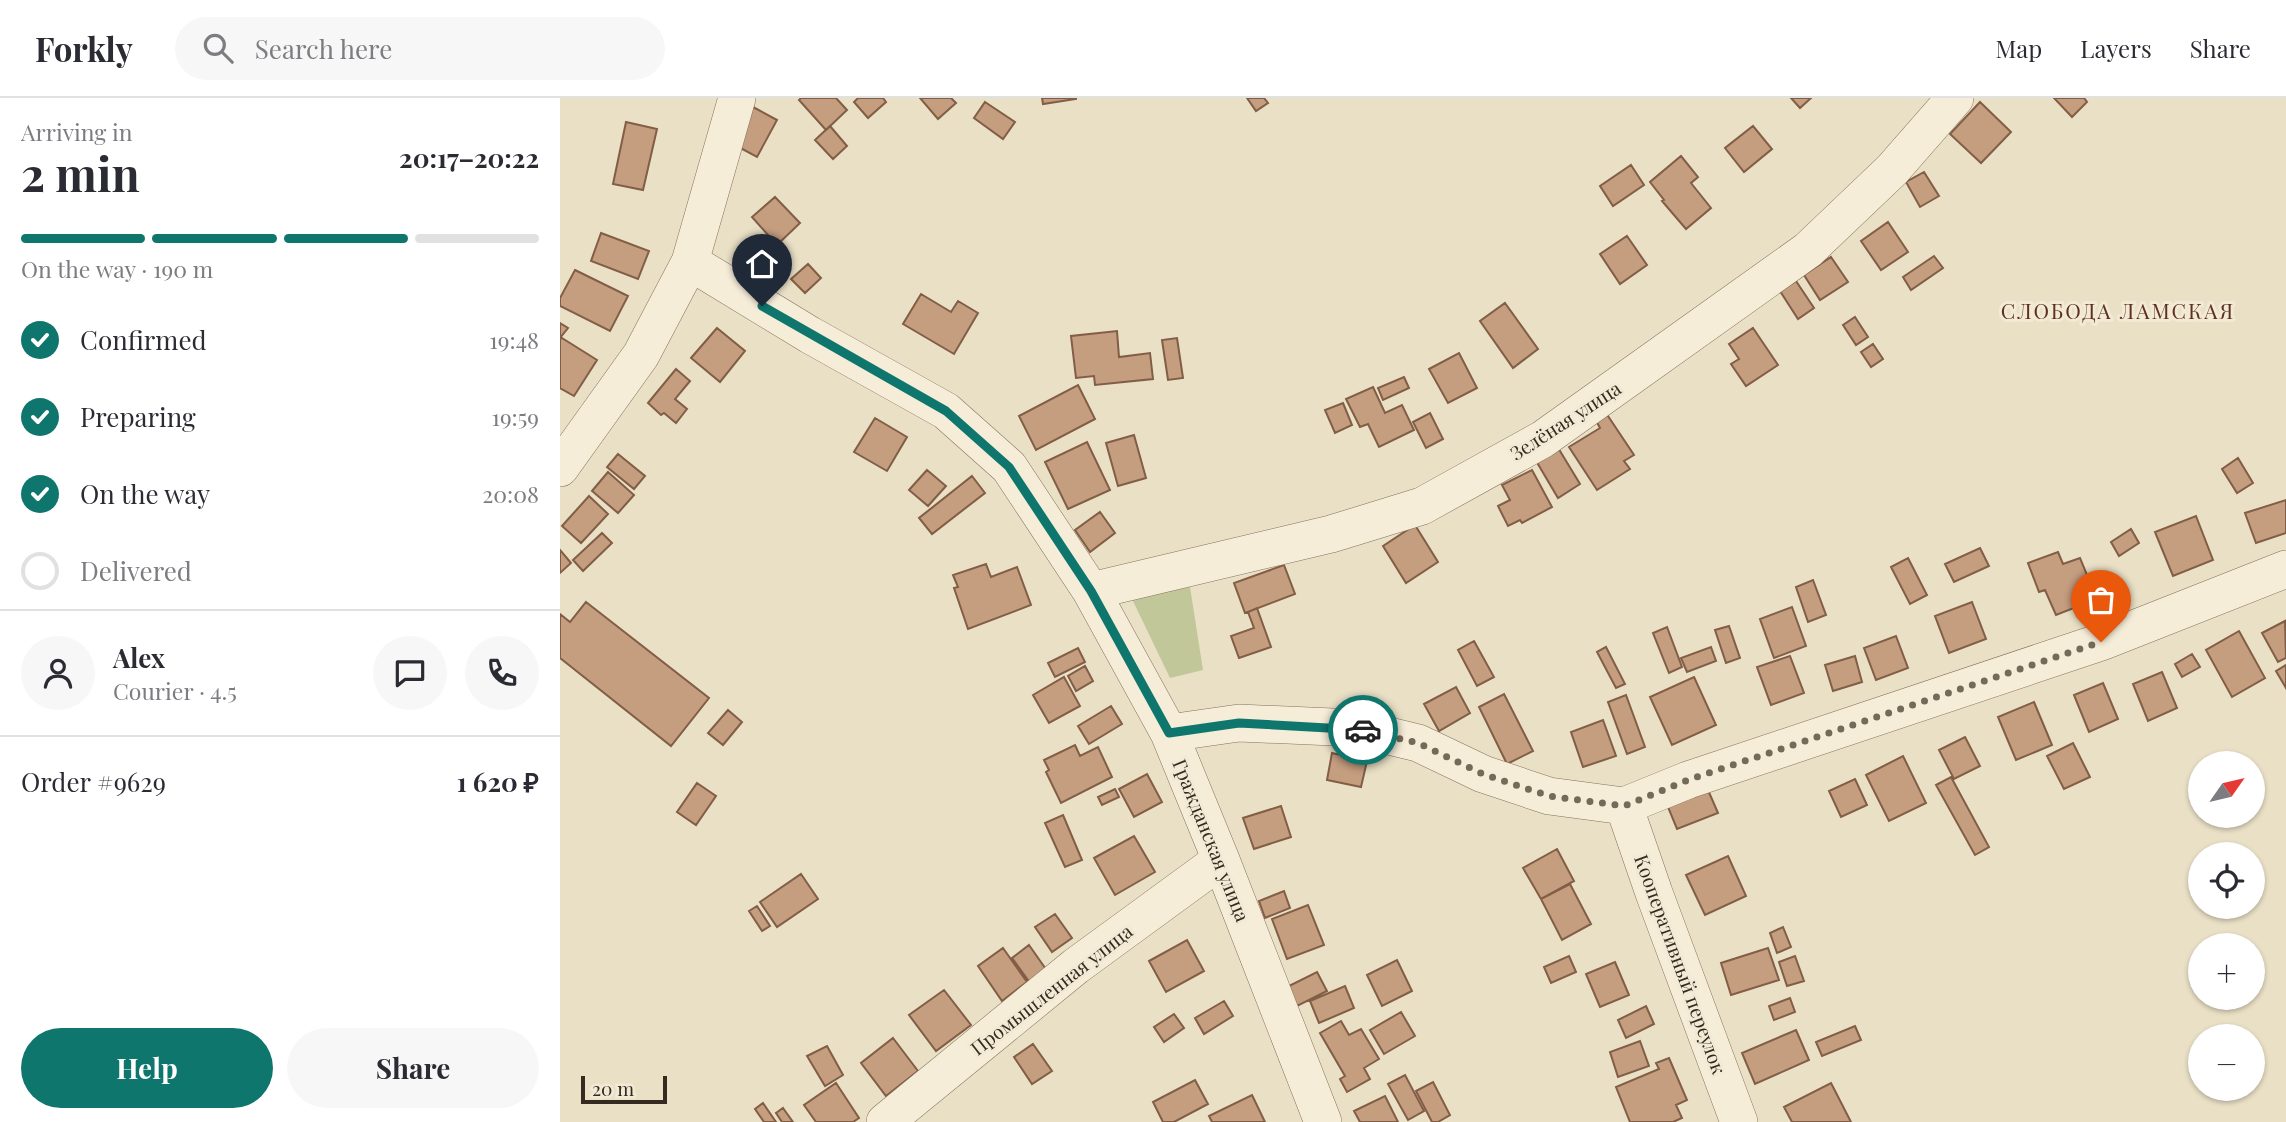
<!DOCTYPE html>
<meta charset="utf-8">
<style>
body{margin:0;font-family:"Playfair Display",serif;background:#f7f7f7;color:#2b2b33;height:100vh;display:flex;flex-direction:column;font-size:26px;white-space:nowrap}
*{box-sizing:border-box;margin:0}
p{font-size:23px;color:#7c7c81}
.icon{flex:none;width:38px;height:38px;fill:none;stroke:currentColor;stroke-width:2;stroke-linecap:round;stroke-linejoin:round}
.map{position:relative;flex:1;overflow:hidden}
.drawer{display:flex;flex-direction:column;background:#fff;width:560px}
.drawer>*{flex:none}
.needle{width:46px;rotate:56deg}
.controls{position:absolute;left:1628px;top:653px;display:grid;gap:14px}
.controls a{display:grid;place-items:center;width:77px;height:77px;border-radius:50%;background:#fff;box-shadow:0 2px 5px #0004;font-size:35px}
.scale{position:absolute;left:21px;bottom:18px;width:86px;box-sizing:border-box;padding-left:7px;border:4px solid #352a20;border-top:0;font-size:19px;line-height:24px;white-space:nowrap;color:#352a20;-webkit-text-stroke:5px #f2ead5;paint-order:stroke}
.pin{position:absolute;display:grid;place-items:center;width:60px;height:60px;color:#fff;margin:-72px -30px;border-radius:50% 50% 50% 0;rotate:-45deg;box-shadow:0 0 7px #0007}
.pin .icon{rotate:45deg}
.courier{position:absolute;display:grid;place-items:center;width:70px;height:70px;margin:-35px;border:5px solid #0f766e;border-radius:50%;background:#fff;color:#222;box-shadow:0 2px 9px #0007}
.overview em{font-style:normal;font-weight:700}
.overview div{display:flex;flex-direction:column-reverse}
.overview{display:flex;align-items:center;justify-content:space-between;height:119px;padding:0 21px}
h1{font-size:46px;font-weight:700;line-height:52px}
.bar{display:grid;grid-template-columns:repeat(4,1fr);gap:10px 7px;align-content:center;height:84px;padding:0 21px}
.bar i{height:9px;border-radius:5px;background:#e1e1e2}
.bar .on{background:#0f766e}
.bar p{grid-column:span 4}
.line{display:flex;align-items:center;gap:18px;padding:0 21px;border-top:2px solid #e1e1e2}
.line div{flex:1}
.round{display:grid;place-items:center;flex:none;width:74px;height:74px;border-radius:37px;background:#f7f7f7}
ol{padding:0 21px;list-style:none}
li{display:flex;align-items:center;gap:21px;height:77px}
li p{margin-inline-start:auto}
li .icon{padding:7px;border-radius:50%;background:#0f766e;color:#fff;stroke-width:4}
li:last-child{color:#7c7c81}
li i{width:38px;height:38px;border:4px solid #e1e1e2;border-radius:50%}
.cta{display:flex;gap:14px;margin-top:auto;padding:14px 21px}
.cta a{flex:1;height:80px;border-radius:42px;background:#0f766e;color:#fff;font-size:28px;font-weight:700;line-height:80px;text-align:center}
.cta a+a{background:#f7f7f7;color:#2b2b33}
header{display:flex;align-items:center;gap:42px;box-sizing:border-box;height:98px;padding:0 35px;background:#fff;border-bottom:2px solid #e1e1e2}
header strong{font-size:33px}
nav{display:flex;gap:38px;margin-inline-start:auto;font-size:24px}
.search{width:490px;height:63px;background:#f7f7f7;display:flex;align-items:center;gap:18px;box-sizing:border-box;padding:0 24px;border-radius:38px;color:#7c7c81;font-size:26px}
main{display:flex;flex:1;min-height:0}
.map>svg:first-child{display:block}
.green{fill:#c2c79a}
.building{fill:#c59d7f;stroke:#815e45;stroke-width:2}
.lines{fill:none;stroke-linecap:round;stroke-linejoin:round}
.minor-casing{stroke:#84725d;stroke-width:38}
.minor{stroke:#f6edd8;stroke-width:37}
.done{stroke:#746a5a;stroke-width:7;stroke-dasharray:0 12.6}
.route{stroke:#0f766e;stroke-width:9}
.labels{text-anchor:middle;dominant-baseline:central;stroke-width:6;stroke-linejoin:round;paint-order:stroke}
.street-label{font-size:19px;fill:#352a20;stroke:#f2ead5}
.neighbourhood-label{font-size:21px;letter-spacing:2px;fill:#5e3023;stroke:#f2ead5}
</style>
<header>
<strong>Forkly</strong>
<div class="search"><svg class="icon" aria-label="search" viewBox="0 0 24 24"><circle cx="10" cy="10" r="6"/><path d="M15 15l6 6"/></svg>Search here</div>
<nav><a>Map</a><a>Layers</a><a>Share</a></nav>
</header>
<main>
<section class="drawer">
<div class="overview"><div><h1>2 min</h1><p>Arriving in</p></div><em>20:17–20:22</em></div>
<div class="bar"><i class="on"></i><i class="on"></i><i class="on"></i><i></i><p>On the way · 190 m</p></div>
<ol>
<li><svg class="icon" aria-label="check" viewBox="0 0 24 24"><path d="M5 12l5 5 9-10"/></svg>Confirmed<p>19:48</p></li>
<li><svg class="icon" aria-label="check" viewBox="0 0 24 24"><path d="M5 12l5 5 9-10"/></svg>Preparing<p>19:59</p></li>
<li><svg class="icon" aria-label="check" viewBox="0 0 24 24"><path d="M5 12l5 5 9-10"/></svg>On the way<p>20:08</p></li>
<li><i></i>Delivered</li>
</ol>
<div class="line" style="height:126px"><a class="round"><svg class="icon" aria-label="person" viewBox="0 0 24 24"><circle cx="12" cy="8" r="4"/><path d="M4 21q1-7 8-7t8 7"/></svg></a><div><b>Alex</b><p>Courier · 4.5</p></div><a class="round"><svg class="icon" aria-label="chat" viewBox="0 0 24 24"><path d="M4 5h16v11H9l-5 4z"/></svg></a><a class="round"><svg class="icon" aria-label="phone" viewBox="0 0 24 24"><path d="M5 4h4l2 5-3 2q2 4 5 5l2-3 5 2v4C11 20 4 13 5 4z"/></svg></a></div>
<div class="line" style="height:91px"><div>Order #9629</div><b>1 620 ₽</b></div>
<div class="cta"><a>Help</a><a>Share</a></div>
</section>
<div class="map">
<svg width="1726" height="1024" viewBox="0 0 1726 1024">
<rect width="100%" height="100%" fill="#eae0c6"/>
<path class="green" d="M630,489L643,572L610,580L572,501Z"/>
<path class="building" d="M241,0H276L287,12L266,32L239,2Z
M298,0H323L326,4L308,20L294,4Z
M360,0H391L396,5L378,21Z
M482,0H516V1L483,6Z
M687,0H704L708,5L696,13Z
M1231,0H1251L1240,10Z
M1494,0H1524L1527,4L1512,19Z
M425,4L455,24L443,41L414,20Z
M1420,4L1451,34L1421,65L1390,36Z
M193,9L217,22L197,59L173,46Z
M66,24L97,31L83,92L53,86Z
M270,28L287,48L273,61L255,42Z
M1193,28L1212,51L1184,74L1165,50Z
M1121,58L1138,79L1131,85L1151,110L1126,131L1102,103L1104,102L1090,84Z
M1071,67L1084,87L1053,108L1040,88Z
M1364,74L1379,98L1360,109L1346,84Z
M215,99L240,125L217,147L192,119Z
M1328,124L1348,154L1321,172L1301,143Z
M41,135L89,153L78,181L31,163Z
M1067,138L1087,167L1060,186L1040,156Z
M1374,158L1383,170L1351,192L1343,179Z
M1271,159L1288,184L1260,202L1244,177Z
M248,166L261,180L245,195L231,181Z
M15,172L68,198L50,233L0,208V200Z
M1236,183L1254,210L1238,221L1220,193Z
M361,196L391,214L398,203L418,215L394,256L343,226Z
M945,205L978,251L953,270L920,223Z
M1295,219L1308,239L1296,247L1283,227Z
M0,225L8,230L0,240Z
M157,230L185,253L160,284L131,260Z
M1193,230L1218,267L1186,288L1171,266L1179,261L1169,246Z
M557,233L559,259L590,255L593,281L535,287L534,278L516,280L511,238Z
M2,240L37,262L14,298L0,290V241Z
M617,240L623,280L608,282L602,242Z
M1313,246L1323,261L1311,269L1301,254Z
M899,255L917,290L888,305L869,271Z
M116,271L130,283L115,301L127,311L116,325L104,315L101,317L88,305Z
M844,279L849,290L823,302L818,290Z
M518,287L535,321L476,352L459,318Z
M813,289L825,315L842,307L854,332L819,349L808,326L800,329L786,301Z
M783,305L792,327L775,335L765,312Z
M1044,312L1074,357L1064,363L1070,371L1037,392L1009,349L1040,330L1034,319Z
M870,315L883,341L866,350L853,324Z
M315,320L347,339L327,373L294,354Z
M574,337L586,380L558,388L546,345Z
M527,344L550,392L508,411L485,364Z
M997,348L1020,386L998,400L975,361Z
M58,356L85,378L74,391L47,369Z
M1678,360L1693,385L1677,395L1662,371Z
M367,372L386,388L368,408L349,392Z
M972,372L992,409L962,425L960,422L948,428L938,408L950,402L942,387Z
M48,374L74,397L58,415L32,393Z
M412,378L425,395L372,436L359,420Z
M29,398L48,416L21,445L2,428Z
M1726,402V435L1696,445L1685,415Z
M540,414L555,435L530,454L515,432Z
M1636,418L1653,462L1613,478L1595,434Z
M855,427L878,464L846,485L823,448Z
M1571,431L1579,445L1559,458L1551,444Z
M42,435L52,445L23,473L13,462Z
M1420,450L1429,468L1394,484L1385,466Z
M0,452L11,465L0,475Z
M1498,454L1503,466L1520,460L1537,501L1496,517L1485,492L1479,494L1468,465Z
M1348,460L1367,497L1350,506L1331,469Z
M426,466L431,479L457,469L471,507L408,531L394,490L398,489L393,477Z
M724,467L735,496L685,515L674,485Z
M1253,482L1266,517L1248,524L1236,489Z
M26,504L149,600L111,648L0,560V516L10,524Z
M1412,504L1426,541L1389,555L1375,518Z
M1232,509L1246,548L1214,560L1200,521Z
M697,510L711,549L679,560L671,538L694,530L688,514Z
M1725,523L1726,560L1718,564L1702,535Z
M1169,528L1180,560L1166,565L1155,532Z
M1107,529L1122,569L1109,575L1093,535Z
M1679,533L1705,580L1672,599L1646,552Z
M1336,538L1348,570L1316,582L1304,550Z
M914,543L934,579L917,588L898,552Z
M1046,549L1065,586L1056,590L1037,554Z
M1151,549L1156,563L1127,574L1121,560Z
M518,550L525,564L495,579L488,565Z
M1632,556L1640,569L1622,579L1615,566Z
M1230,558L1244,595L1211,607L1197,569Z
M1295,558L1302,584L1273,593L1265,567Z
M1726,567V590L1716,573Z
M525,568L533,583L516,593L508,578Z
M1602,574L1617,610L1588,623L1573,586Z
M504,579L520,608L489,625L473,597Z
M1134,579L1156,627L1112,647L1090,599Z
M1543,585L1558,621L1529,634L1514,597Z
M896,589L910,615L879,633L864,606Z
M944,596L973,653L947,666L919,609Z
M1066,597L1085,649L1067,656L1048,604Z
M1474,604L1492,647L1456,662L1438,619Z
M551,608L562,626L529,646L518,628Z
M168,612L182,624L163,647L148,635Z
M1043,622L1056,658L1023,669L1011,634Z
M1405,639L1420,668L1394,681L1379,652Z
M1513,645L1530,679L1504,691L1487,658Z
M515,647L520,658L538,649L552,679L501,705L486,674L489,672L484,662Z
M772,655L807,663L801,689L767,682Z
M1343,658L1366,705L1329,723L1306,677Z
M587,676L602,704L574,719L559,691Z
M1391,679L1429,749L1415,757L1376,687Z
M1295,681L1307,707L1281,719L1269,693Z
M137,685L156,698L136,727L117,714Z
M555,691L559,699L542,707L538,699Z
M1148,692L1158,715L1117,731L1108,709Z
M721,708L731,739L694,751L683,720Z
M503,717L522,762L505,769L485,725Z
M574,738L595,774L555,797L534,760Z
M997,751L1014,783L981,801L963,770Z
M1168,758L1186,798L1145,817L1126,777Z
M241,776L258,801L217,829L200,804Z
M1010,786L1031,826L1002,842L981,801Z
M724,793L730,810L705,820L699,803Z
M748,807L764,847L727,861L712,821Z
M197,808L210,828L202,833L189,813Z
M495,816L512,840L492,854L475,829Z
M1223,829L1231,849L1217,855L1210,835Z
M627,842L644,873L606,894L589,863Z
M469,847L490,877L473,889L452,860Z
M443,850L467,884L442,903L418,868Z
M1208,850L1219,882L1171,897L1161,865Z
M1009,858L1016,874L991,885L984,869Z
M1235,858L1244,883L1227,888L1219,864Z
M837,862L852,893L822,908L807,877Z
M1055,864L1069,897L1040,909L1026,876Z
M757,874L767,893L737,908L727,889Z
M785,888L794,910L759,925L750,903Z
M384,892L411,927L376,953L349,917Z
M1230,900L1235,914L1214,922L1209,908Z
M664,903L673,918L644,936L635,920Z
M1086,908L1094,926L1066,940L1058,922Z
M841,914L855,938L824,956L810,932Z
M614,916L624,930L604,944L594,929Z
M781,923L789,937L801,931L819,961L804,970L810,981L787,994L780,981L785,978L760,935Z
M1295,928L1301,942L1262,958L1256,944Z
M1236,932L1249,962L1195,986L1182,955Z
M333,940L358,973L326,998L301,965Z
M1080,943L1089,968L1058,979L1050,954Z
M473,946L492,973L472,986L454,959Z
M267,948L283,977L265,988L247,958Z
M1109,960L1127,1002L1116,1007L1122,1020L1113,1024H1070L1056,989L1099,971L1096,965Z
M845,977L864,1013L848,1022L828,986Z
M635,982L648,1006L614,1024H603L593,1004Z
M873,984L890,1017L878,1024H872L856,993Z
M276,985L299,1020L293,1024H256L244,1007Z
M1271,985L1291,1024H1232L1224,1009Z
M692,997L705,1024H652L649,1018Z
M825,998L838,1024H800L794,1013Z
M203,1005L216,1024H204L195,1011Z
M223,1010L233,1024H222L216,1015Z"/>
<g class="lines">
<g class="minor-casing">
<path id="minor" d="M130,164L250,237L386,313L449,369L531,493L609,635L661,762L763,1024
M0,370L81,257L130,164L177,0
M531,493L771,436L862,408L983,341L1248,152L1332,72L1395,0
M609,635L679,625L796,630L858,645L923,676L989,698L1064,708L1128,682L1541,544L1726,471
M1064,708L1094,795L1179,1024
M325,1024L516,868L661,762"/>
</g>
<use href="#minor" class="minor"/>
</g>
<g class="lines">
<path class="done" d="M803,632L858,645L923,676L989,698L1064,708L1128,682L1541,544"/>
<path class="route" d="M202,208L386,313L449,369L531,493L609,635L679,625L803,632"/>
</g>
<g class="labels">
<g class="street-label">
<text transform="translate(1005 322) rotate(-33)">Зелёная улица</text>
<text transform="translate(652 742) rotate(68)">Гражданская улица</text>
<text transform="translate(1121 866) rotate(70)">Кооперативный переулок</text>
<text transform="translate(491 891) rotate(-38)">Промышленная улица</text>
</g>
<g class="neighbourhood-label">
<text x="1558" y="212">СЛОБОДА ЛАМСКАЯ</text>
</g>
</g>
</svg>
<div class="controls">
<a><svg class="needle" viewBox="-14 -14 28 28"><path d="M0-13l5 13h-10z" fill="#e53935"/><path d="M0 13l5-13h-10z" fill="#7c7c81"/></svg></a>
<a><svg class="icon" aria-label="locate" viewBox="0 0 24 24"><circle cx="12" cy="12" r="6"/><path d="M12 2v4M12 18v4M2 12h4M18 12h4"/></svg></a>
<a>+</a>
<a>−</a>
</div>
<div class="scale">20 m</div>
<div class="pin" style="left:1541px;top:544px;background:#ea580c"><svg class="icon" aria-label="bag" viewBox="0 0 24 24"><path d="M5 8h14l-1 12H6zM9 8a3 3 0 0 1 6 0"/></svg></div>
<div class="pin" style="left:202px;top:208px;background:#1f2937"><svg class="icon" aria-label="home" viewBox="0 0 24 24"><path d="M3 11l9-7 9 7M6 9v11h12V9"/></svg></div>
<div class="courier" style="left:803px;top:632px"><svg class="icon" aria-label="car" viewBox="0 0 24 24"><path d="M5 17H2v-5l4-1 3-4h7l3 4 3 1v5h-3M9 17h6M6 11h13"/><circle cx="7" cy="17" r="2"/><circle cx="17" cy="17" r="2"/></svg></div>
</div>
</main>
